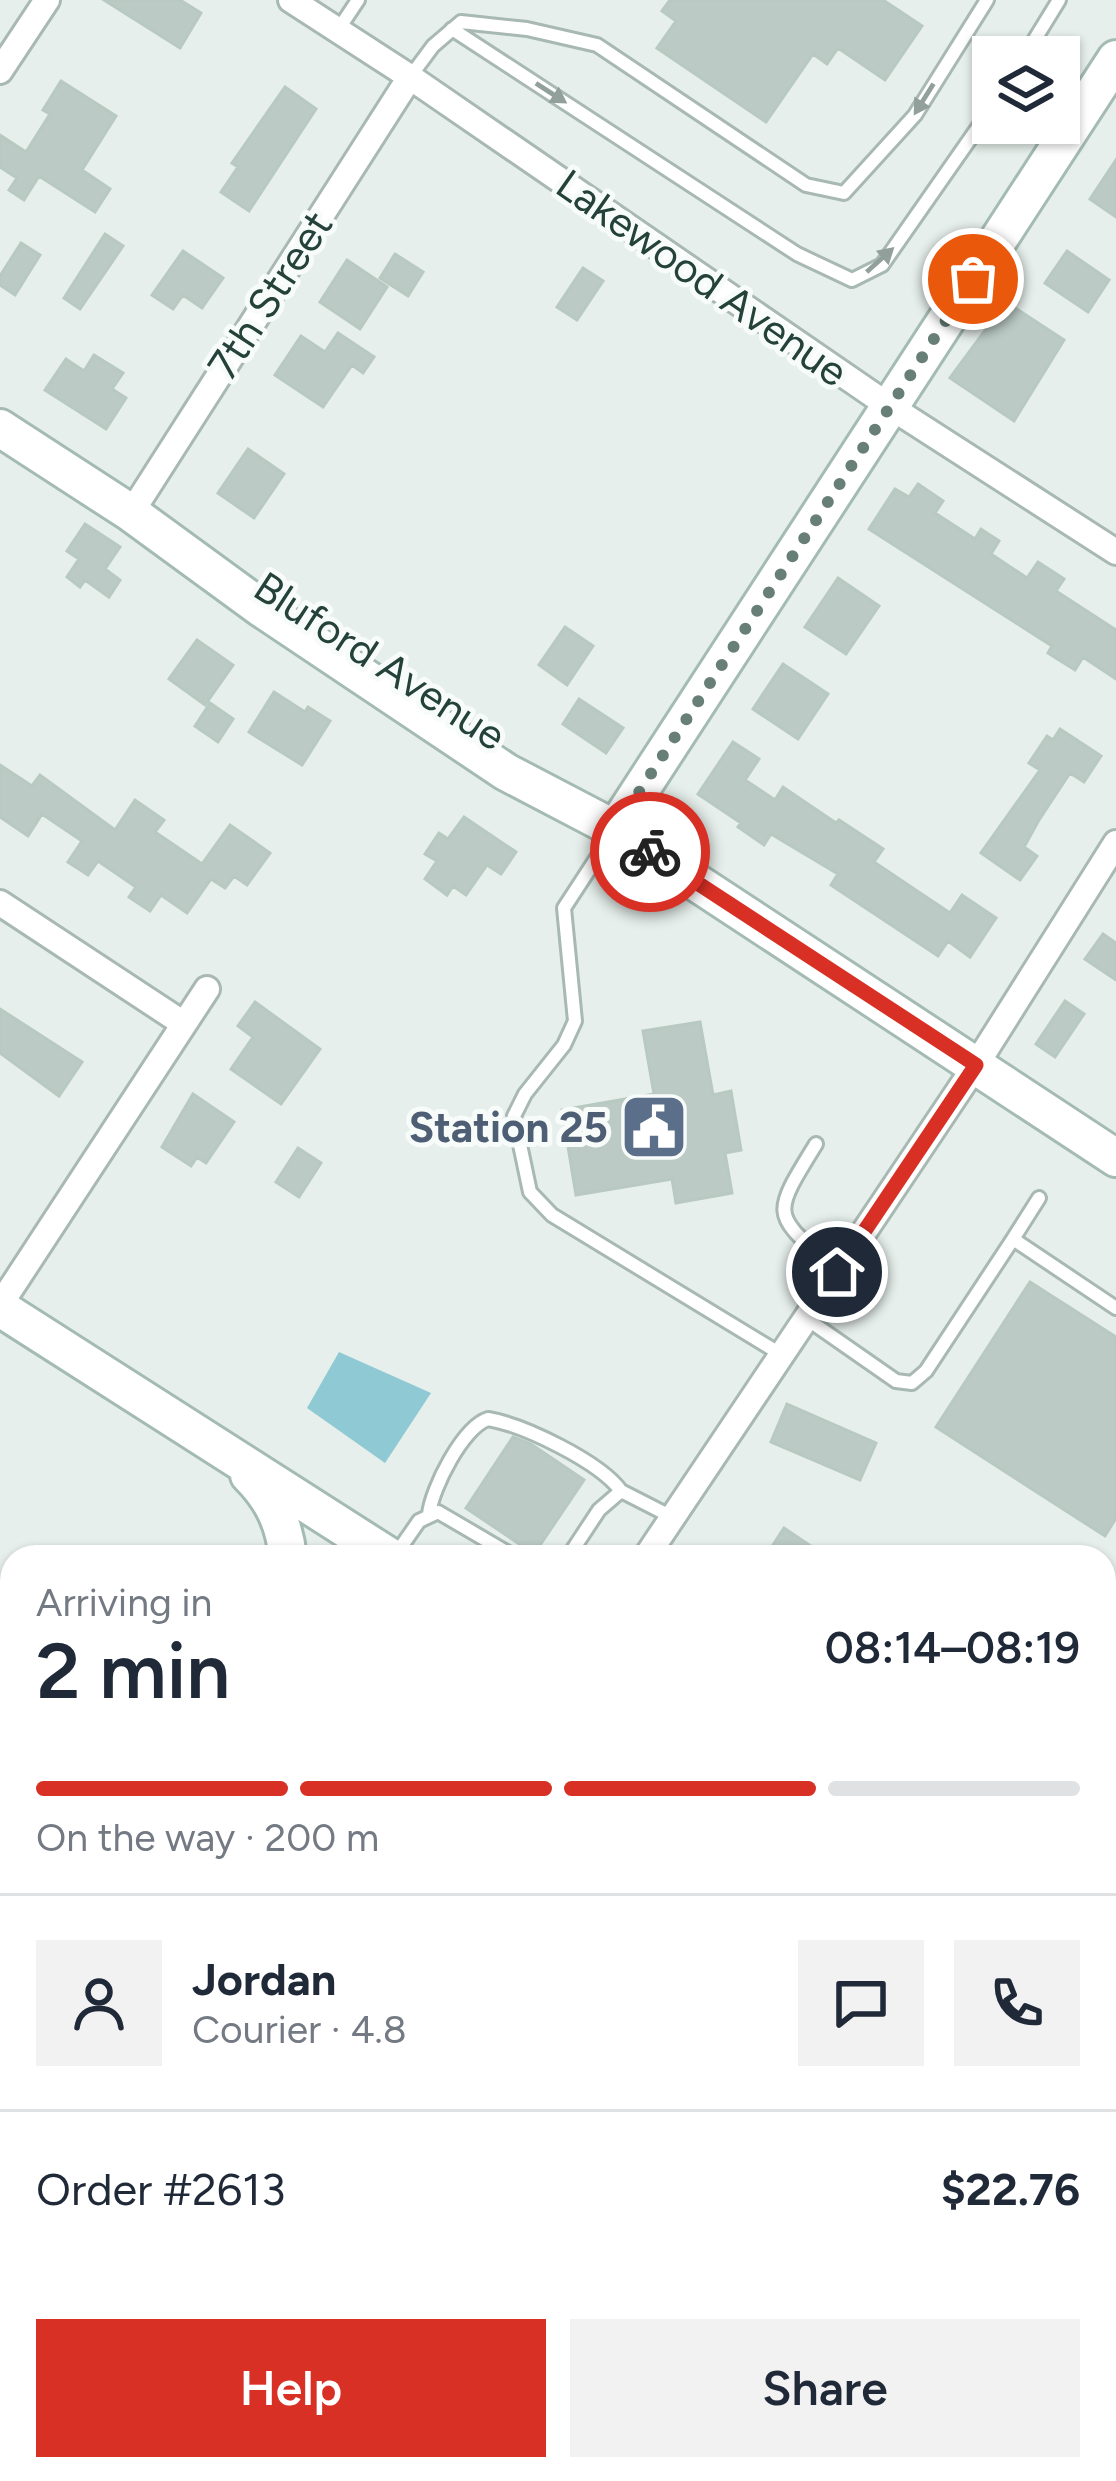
<!DOCTYPE html>
<meta charset="utf-8">
<style>
body{margin:0;font-family:Figtree,sans-serif;background:#f2f2f3;color:#1f2937;height:100vh;display:flex;flex-direction:column;font-size:45px;white-space:nowrap}
*{box-sizing:border-box;margin:0}
p{font-size:39px;color:#747a83}
.icon{flex:none;width:66px;height:66px;fill:none;stroke:currentColor;stroke-width:2;stroke-linecap:round;stroke-linejoin:round}
.map{position:relative;flex:1;overflow:hidden}
.details{position:absolute;left:0px;top:1545px;width:1116px;height:936px;display:flex;flex-direction:column;background:#fff;border-radius:36px 36px 0 0;box-shadow:0 3px 9px #0004}
.details>*{flex:none}
.buttons{position:absolute;left:972px;top:36px;display:grid;gap:24px}
.buttons a{display:grid;place-items:center;width:108px;height:108px;border-radius:0px;background:#fff;box-shadow:0 3px 9px #0004;font-size:60px}
.pin{position:absolute;display:grid;place-items:center;width:102px;height:102px;color:#fff;margin:-51px;border:6px solid #fff;border-radius:50%;box-shadow:0 3px 12px #0007}
.courier{position:absolute;display:grid;place-items:center;width:120px;height:120px;margin:-60px;border:9px solid #d93025;border-radius:50%;background:#fff;color:#222;box-shadow:0 3px 15px #0007}
.overview em{font-style:normal;font-weight:600}
.overview div{display:flex;flex-direction:column-reverse}
.overview{display:flex;align-items:center;justify-content:space-between;height:204px;padding:0 36px}
h1{font-size:78px;font-weight:600;line-height:90px}
.bar{display:grid;grid-template-columns:repeat(4,1fr);gap:18px 12px;align-content:center;height:144px;padding:0 36px}
.bar i{height:15px;border-radius:9px;background:#e0e1e3}
.bar .selected{background:#d93025}
.bar p{grid-column:span 4}
.line{display:flex;align-items:center;gap:30px;padding:0 36px;border-top:3px solid #e0e1e3}
.line div{flex:1}
.round{display:grid;place-items:center;flex:none;width:126px;height:126px;border-radius:0px;background:#f2f2f3}
.button{display:flex;gap:24px;margin-top:auto;padding:24px 36px}
.button a{flex:1;height:138px;border-radius:0px;background:#d93025;color:#fff;font-size:48px;font-weight:600;line-height:138px;text-align:center}
.button a+a{background:#f2f2f3;color:#1f2937}
.map>svg:first-child{display:block}
.water{fill:#8ec9d4}
.building{fill:#bbcac4;stroke:#b8c9c2;stroke-width:3}
.lines{fill:none;stroke-linecap:round;stroke-linejoin:round}
.lane-casing{stroke:#a8b8b2;stroke-width:18}
.street-casing{stroke:#a8b8b2;stroke-width:30}
.secondary-casing{stroke:#a4bbb3;stroke-width:42}
.lane{stroke:#fff;stroke-width:12}
.street{stroke:#fff;stroke-width:24}
.secondary{stroke:#fff;stroke-width:36}
.oneway{fill:#92a09c}
.done{stroke:#687f78;stroke-width:12;stroke-dasharray:0 21.6}
.route{stroke:#d93025;stroke-width:15}
.labels{text-anchor:middle;dominant-baseline:central;stroke-width:10;stroke-linejoin:round;paint-order:stroke}
.street-label{font-size:42px;fill:#24423a;stroke:#f7fbf9}
.service-label{font-size:42px;font-weight:bold;fill:#4e5e75;stroke:#f7fbf9;text-anchor:end}
</style>
<div class="map">
<svg width="1116" height="2481" viewBox="0 0 1116 2481">
<rect width="100%" height="100%" fill="#e6efeb"/>
<path class="water" d="M339,1352L431,1393L385,1463L307,1408Z"/>
<path class="building" d="M104,0H180L201,13L180,48Z
M670,0H883L922,26L885,80L838,48L827,64L813,54L766,122L657,48L676,21L662,11Z
M61,81L116,116L82,170L110,189L95,212L39,176L24,200L9,190L17,178L0,167V135L26,152L50,114L43,110Z
M285,87L316,109L249,211L221,192L238,167L232,163Z
M1116,160V217L1090,199Z
M105,234L123,246L80,309L64,298Z
M21,243L40,255L15,295L0,285V276Z
M183,251L223,278L202,308L183,295L173,309L152,295Z
M1067,251L1109,280L1088,312L1045,283Z
M395,254L423,272L408,296L380,278Z
M347,260L387,287L360,329L320,302Z
M583,268L603,281L577,320L557,307Z
M1006,302L1064,340L1014,421L950,378Z
M338,333L374,357L363,373L352,365L323,407L275,375L301,336L325,352Z
M94,355L123,373L112,389L126,398L106,429L45,390L66,359L84,371Z
M248,449L284,474L254,518L218,493Z
M918,484L943,501L935,513L975,539L981,529L999,541L991,554L1027,578L1038,562L1064,579L1056,591L1116,630V679L1083,657L1075,670L1048,653L1052,646L869,529L895,489L909,497Z
M85,524L120,547L105,569L120,580L109,597L85,580L80,587L67,577L79,559L67,551Z
M838,578L879,606L846,654L805,627Z
M565,627L593,646L567,685L539,665Z
M197,640L233,665L205,705L169,679Z
M783,664L828,694L798,739L753,709Z
M274,692L305,712L308,707L330,721L302,765L249,732Z
M579,699L623,728L606,753L563,724Z
M210,703L233,719L218,742L195,726Z
M1060,729L1101,756L1084,782L1070,773L1039,820L1024,847L1037,856L1020,880L981,853L1040,770L1029,763L1047,736L1053,740Z
M733,742L759,759L745,780L775,800L783,787L836,823L839,820L883,849L874,862L950,913L962,895L996,918L970,957L948,941L938,956L831,885L838,874L771,834L764,845L738,827L741,823L698,794Z
M0,765L32,786L40,775L115,830L135,800L164,820L155,832L202,864L230,825L270,853L247,885L234,876L225,888L211,879L187,913L161,895L150,911L129,897L136,887L98,861L88,875L68,862L82,841L42,814L28,836L0,817Z
M464,817L516,852L501,874L487,865L466,895L453,886L447,895L425,879L437,861L425,854L439,833L448,839Z
M1103,934L1116,943V980L1085,959Z
M1065,1001L1084,1014L1055,1057L1036,1044Z
M255,1002L320,1049L281,1104L231,1069L253,1037L238,1026Z
M0,1009L82,1062L59,1096L0,1053Z
M700,1022L713,1095L731,1091L741,1150L725,1153L732,1193L676,1203L672,1179L576,1195L562,1110L654,1094L643,1031Z
M193,1094L234,1122L206,1163L197,1157L191,1166L162,1147Z
M298,1148L321,1163L299,1197L276,1182Z
M1030,1282L1116,1337V1518L1105,1536L936,1427Z
M787,1404L876,1443L860,1480L771,1442Z
M513,1437L531,1444L584,1480L534,1554L466,1508Z
M784,1528L827,1557H765Z"/>
<g class="lines">
<g class="lane-casing">
<path id="lane" d="M452,29L797,254L852,280L882,265L993,106
M338,30L358,0
M1024,57L1059,0
M410,77L433,46L461,22L527,29L597,45L806,185L844,193L915,115L987,0
M613,833L564,908L575,1021L564,1045L525,1094L514,1116L530,1192L552,1215L782,1355
M816,1144C769,1220 773,1212 837,1272
M1013,1239L1039,1198
M807,1319L896,1381L912,1383L926,1371L1013,1239L1116,1308
M429,1514C432,1488 463,1427 488,1419C524,1425 600,1462 621,1491
M394,1557L419,1521L438,1512L515,1557
M568,1557L599,1510L621,1491L672,1517
M1104,1651V1656
M278,2481L285,2469
M863,2481L871,2469
M927,2481L935,2469"/>
</g>
<g class="street-casing">
<path id="street" d="M291,0L410,77L889,406L1116,552
M0,71L47,0
M131,513L410,77
M0,903L184,1024
M0,1305L207,989
M646,1557L976,1065L1116,843"/>
</g>
<g class="secondary-casing">
<path id="secondary" d="M0,428L131,513L261,608L506,772L615,829L1116,1158
M615,829L1116,59
M0,1308L390,1557
M249,1475C273,1499 284,1523 288,1557
M0,1618L12,1615
M1104,2037L1116,2045
M1104,2341L1116,2322
M1017,2481L1024,2469"/>
</g>
<use href="#lane" class="lane"/>
<use href="#street" class="street"/>
<use href="#secondary" class="secondary"/>
</g>
<defs><path id="oneway-solid" d="M-6-.8H1V-3.2L6.5 0L1 3.2V.8H-6Z" transform="scale(3)"/></defs>
<g class="oneway">
<use href="#oneway-solid" transform="translate(551 93) rotate(33)"/>
<use href="#oneway-solid" transform="translate(924 99) rotate(122)"/>
<use href="#oneway-solid" transform="translate(880 260) rotate(-42)"/>
</g>
<g class="lines">
<path class="done" d="M650,852L615,829L973,279"/>
<path class="route" d="M650,852L976,1065L837,1272"/>
</g>
<defs>
<g id="civic-square" transform="scale(3.45)"><rect x="-9" y="-9" width="18" height="18" rx="4" fill="#5c6f8a" stroke="#f7fbf9"/><path d="M-.6-6.5H3V-4.5H.6V-3L4-1V1h2V6H-6V1h2V-1L-.6-3ZM-1.2 2.5V6h2.4V2.5Z" fill="#fff"/></g>
</defs>
<g fill-rule="evenodd">
<use href="#civic-square" x="654" y="1127"/>
</g>
<g class="labels">
<g class="street-label">
<text transform="translate(702 278) rotate(35)">Lakewood Avenue</text>
<text transform="translate(270 295) rotate(-57)">7th Street</text>
<text transform="translate(380 661) rotate(33)">Bluford Avenue</text>
</g>
<g class="service-label">
<text x="608" y="1127">Station 25</text>
</g>
</g>
</svg>
<div class="buttons">
<a><svg class="icon" aria-label="layers" viewBox="0 0 24 24"><path d="M12 4l9 5-9 5-9-5zM3 14l9 5 9-5"/></svg></a>
</div>
<div class="pin" style="left:973px;top:279px;background:#ea580c"><svg class="icon" aria-label="bag" viewBox="0 0 24 24"><path d="M5 8h14l-1 12H6zM9 8a3 3 0 0 1 6 0"/></svg></div>
<div class="pin" style="left:837px;top:1272px;background:#1f2937"><svg class="icon" aria-label="home" viewBox="0 0 24 24"><path d="M3 11l9-7 9 7M6 9v11h12V9"/></svg></div>
<div class="courier" style="left:650px;top:852px"><svg class="icon" aria-label="bike" viewBox="0 0 24 24"><circle cx="6" cy="16" r="4"/><circle cx="18" cy="16" r="4"/><path d="M6 16l4-8h5l3 8M10 8l3 8H6M13 5h3"/></svg></div>
<section class="details">
<div class="overview"><div><h1>2 min</h1><p>Arriving in</p></div><em>08:14–08:19</em></div>
<div class="bar"><i class="selected"></i><i class="selected"></i><i class="selected"></i><i></i><p>On the way · 200 m</p></div>
<div class="line" style="height:216px"><a class="round"><svg class="icon" aria-label="person" viewBox="0 0 24 24"><circle cx="12" cy="8" r="4"/><path d="M4 21q1-7 8-7t8 7"/></svg></a><div><b>Jordan</b><p>Courier · 4.8</p></div><a class="round"><svg class="icon" aria-label="chat" viewBox="0 0 24 24"><path d="M4 5h16v11H9l-5 4z"/></svg></a><a class="round"><svg class="icon" aria-label="phone" viewBox="0 0 24 24"><path d="M5 4h4l2 5-3 2q2 4 5 5l2-3 5 2v4C11 20 4 13 5 4z"/></svg></a></div>
<div class="line" style="height:156px"><div>Order #2613</div><b>$22.76</b></div>
<div class="button"><a>Help</a><a>Share</a></div>
</section>
</div>
